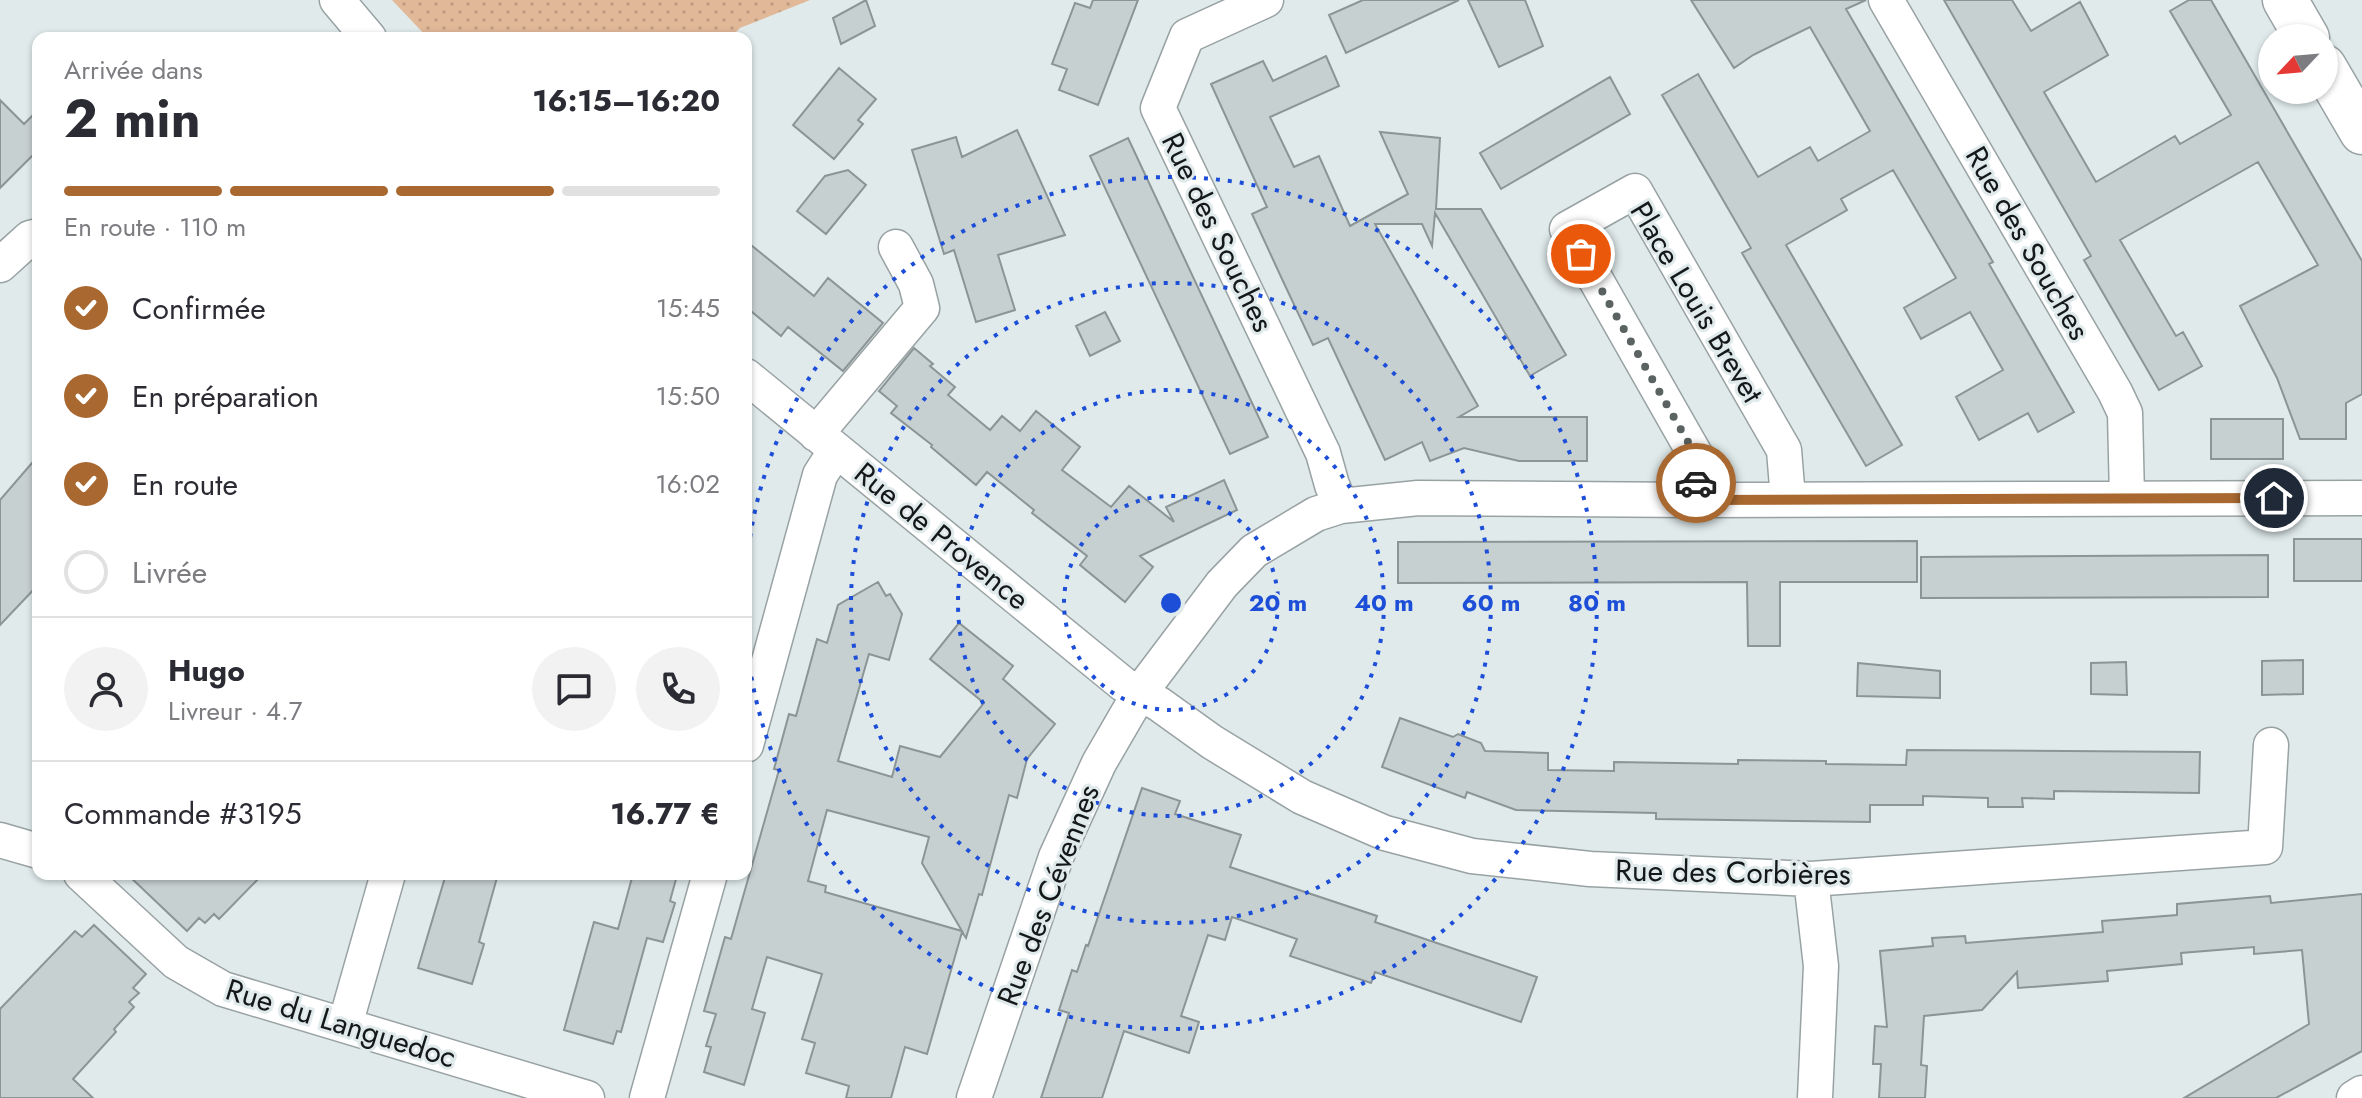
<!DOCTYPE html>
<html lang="fr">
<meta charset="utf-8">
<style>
body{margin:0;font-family:Jost,sans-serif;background:#f2f2f3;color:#2b2b33;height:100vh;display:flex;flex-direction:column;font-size:30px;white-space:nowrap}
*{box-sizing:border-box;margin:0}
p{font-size:26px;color:#7c7c81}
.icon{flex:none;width:44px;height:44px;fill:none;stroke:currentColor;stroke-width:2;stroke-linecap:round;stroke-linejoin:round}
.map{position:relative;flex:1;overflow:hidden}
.side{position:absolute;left:32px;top:32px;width:720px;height:848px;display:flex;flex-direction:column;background:#fff;border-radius:16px;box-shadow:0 2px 6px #0004}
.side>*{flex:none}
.needle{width:52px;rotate:244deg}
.controls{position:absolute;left:2258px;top:24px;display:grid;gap:16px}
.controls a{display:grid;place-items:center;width:80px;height:80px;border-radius:50%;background:#fff;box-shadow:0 2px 6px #0004;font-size:40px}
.pin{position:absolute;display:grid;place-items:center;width:68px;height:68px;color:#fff;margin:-34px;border:4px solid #fff;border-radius:50%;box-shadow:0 2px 8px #0007}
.courier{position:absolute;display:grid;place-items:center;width:80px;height:80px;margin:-40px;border:6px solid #a86830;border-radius:50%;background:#fff;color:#222;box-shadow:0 2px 10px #0007}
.overview em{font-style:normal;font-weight:700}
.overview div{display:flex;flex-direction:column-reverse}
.overview{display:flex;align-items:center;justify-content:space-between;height:136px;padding:0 32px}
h1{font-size:52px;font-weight:700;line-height:60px}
.bar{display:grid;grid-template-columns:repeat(4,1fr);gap:12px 8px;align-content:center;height:96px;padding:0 32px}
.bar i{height:10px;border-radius:6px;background:#e1e1e2}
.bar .active{background:#a86830}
.bar p{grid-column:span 4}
.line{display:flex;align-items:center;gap:20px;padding:0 32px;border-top:2px solid #e1e1e2}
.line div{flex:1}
.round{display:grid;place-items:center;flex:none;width:84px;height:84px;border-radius:42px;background:#f2f2f3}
ol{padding:0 32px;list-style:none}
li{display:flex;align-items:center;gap:24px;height:88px}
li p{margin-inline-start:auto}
li .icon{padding:8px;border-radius:50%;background:#a86830;color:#fff;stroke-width:4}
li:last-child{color:#7c7c81}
li i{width:44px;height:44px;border:4px solid #e1e1e2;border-radius:50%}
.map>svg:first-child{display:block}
.grass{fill:url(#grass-dots)}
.building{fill:#c7d0d1;stroke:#8c9596;stroke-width:2;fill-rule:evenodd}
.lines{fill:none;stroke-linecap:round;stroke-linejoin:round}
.street-casing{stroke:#99a2a3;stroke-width:37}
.secondary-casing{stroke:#99a2a3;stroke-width:47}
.street{stroke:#fff;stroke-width:34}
.secondary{stroke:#fff;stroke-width:44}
.done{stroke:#5b6262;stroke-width:8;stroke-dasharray:0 14.4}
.route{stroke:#a86830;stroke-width:10}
.ring{fill:none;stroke:#1d4ed8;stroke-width:4;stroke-dasharray:4 8}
.labels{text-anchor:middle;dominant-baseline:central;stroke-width:6;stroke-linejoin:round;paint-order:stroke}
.street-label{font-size:30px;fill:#141818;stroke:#e0eaeb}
.centre{fill:#1d4ed8;stroke:#e0eaeb;stroke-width:4}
.ring-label{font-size:24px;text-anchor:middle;font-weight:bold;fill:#1d4ed8;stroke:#e0eaeb;stroke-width:6;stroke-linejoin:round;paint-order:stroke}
</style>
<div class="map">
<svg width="2362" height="1098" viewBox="0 0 2362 1098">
<defs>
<pattern id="grass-dots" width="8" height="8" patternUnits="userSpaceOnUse" patternTransform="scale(2)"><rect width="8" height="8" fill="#e1b898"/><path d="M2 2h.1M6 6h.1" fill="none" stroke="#c09d82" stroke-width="1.8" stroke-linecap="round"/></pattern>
</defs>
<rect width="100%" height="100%" fill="#e0eaeb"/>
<path class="grass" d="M392,0H810L740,28L730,38H428Z"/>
<path class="building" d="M866,0L875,26L841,44L833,18Z
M1093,0H1138L1098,105L1059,90L1067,69L1052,64L1075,3L1090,8Z
M1363,0H1459L1346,53L1329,15Z
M1468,0H1525L1543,46L1499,67Z
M1691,0H1866L1846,9L1993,262L1989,264L2074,412L2038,432L2028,413L1979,440L1956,397L2003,370L1970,312L1921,339L1904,308L1956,278L1893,170L1841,199L1847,210L1786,245L1902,445L1866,466L1742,253L1751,248L1662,95L1698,74L1758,177L1810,147L1818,161L1870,131L1810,27L1753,55L1734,68Z
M1944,0H2012L2031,31L2080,2L2108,55L2044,92L2096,182L2175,136L2180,144L2231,115L2170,11L2189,0H2211L2362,261V394L2346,403V439H2300L2277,378L2240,306L2318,265L2258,162L2120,240L2176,336L2183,332L2202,366L2159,390L2084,260L2091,256Z
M1326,56L1339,86L1270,117L1294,167L1319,156L1350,226L1408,194L1380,132L1440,138L1436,209H1481L1566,355L1530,376L1435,213L1432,246L1422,224H1375L1478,406L1459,417H1587V461H1519L1464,448L1430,461L1422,442L1385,460L1328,338L1313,345L1282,279L1252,214L1267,207L1211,84L1263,61L1273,81Z
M839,68L876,99L858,120L863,124L834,159L793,125Z
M1610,77L1630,114L1501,189L1480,153Z
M0,100L24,124L38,110V150L0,188Z
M1017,130L1065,235L998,255L1015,310L976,322L954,250L944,254L912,150L956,137L962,157Z
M1128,138L1268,437L1230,454L1090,156Z
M848,170L866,185L826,234L797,211L825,176Z
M746,241L814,296L828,278L883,323L843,371L788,327L781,336L746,307Z
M1105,312L1120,341L1090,356L1076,326Z
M914,348L933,364L930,366L955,387L948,395L990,430L1002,416L1020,431L1036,411L1080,447L1062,470L1111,507L1129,486L1174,522L1166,507L1224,480L1237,510L1140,556L1153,567L1125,602L1080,565L1087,556L1032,513L1034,510L987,472L976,485L931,447L932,445L891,413L897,406L879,391Z
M2211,419H2283V459H2211Z
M38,456V585L0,625V500Z
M2294,539H2362V581H2294Z
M1917,541V582H1780V646H1748L1747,582L1398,583V542Z
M2268,555V597L1921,598V557Z
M878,582L886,596L890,594L902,614L889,660L869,654L838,761L892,777L900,746L940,757L984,703L930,659L959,623L1013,666L1003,679L1055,724L1027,759L1017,798L1009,795L982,895L979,894L966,938L962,932L927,1054L905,1047L891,1098H846L849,1086L806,1073L815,1043L802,1039L822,974L767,957L752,1009L765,1013L744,1085L704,1072L711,1047L706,1046L716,1014L704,1011L725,937L731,939L779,770L774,769L789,714L796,716L817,639L827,643L838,605ZM827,810L929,837L922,863L962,931L825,892L826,886L808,881Z
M2303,660V694L2262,695V661Z
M2126,662L2127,695L2091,694V663Z
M1858,663L1940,671V698L1857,696Z
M1400,718L1453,737L1458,734L1481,743L1485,751L1548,753V770L1614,771V762L1738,764V760L1826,761V764L1906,765L1907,750L2200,752L2199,793L2054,791V799L2022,798L2023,807H1988V798L1923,796V805H1870V822L1656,819V813L1516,810L1467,792L1465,798L1382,767Z
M1142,788L1180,801L1175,814L1241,835L1230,867L1377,916L1375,922L1537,977L1521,1022L1375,972L1371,983L1290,956L1297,939L1232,917L1225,940L1208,935L1181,1016L1199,1022L1189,1053L1124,1031L1102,1098H1041L1069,1013L1059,1010L1072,970L1077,972L1086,945L1088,946Z
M127,874H263L219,919L214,914L205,923L199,918L187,931Z
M446,874H498L479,942L484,944L472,984L418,968Z
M633,874H655L676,879L670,901L675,903L663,942L647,938L621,1032L617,1031L613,1044L564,1030L594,922L618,929Z
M2362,894V1051L2276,1098H2184L2309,1024L2302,950L2254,954V947L2181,953L2182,964L2107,971L2108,981L2018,988L2017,972L1982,1010L1924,1016L1921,1065L1927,1066L1925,1098H1879L1881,1064H1873L1875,1026L1887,1027L1880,951L1933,946L1932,938L1965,936L1966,943L2103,932L2102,921L2177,915V904L2270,896L2271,903Z
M94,925L146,974L133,988L139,993L129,1002L134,1007L114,1029L116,1032L73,1079L93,1098H0V1009L75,931L82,937Z"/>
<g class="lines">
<g class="street-casing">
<path id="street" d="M337,0L369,38
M1266,0L1187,36L1158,108L1323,453L1332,485L1341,506
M1886,0L2115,392L2125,413L2127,498
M0,265L30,238L38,236
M746,376L1123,684L1159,704L1212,742L1302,797L1385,833L1472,856L1590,869L1811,879L2265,847L2271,745
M816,434L922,308L916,284L896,247
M1696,500V456L1567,229L1635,191L1784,450L1788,499
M746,745L820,475L836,450
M0,840L38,851
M81,874L176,962L223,989L587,1098
M1811,879L1821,966L1815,1098
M345,1025L388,874
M647,1098L710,874
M974,1098L1056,857L1099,763L1139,694L1222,584L1254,551L1316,514L1341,506L1418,498L1696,500L2362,498
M2354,1098L2362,1093"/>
</g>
<g class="secondary-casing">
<path id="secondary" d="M2285,0L2307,38
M2324,67L2362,132"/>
</g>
<use href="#street" class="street"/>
<use href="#secondary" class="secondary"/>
</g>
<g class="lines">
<path class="done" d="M1581,254L1696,456V483"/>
<path class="route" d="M1696,483V500L2274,498"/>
</g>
<g class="ring">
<circle cx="1171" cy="603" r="107"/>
<circle cx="1171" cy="603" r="213"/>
<circle cx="1171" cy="603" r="320"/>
<path d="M746 573A426 426 0 1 1 746 633"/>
</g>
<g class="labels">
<g class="street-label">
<text transform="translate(1218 232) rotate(64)">Rue des Souches</text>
<text transform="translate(2028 243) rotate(60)">Rue des Souches</text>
<text transform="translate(1697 302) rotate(59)">Place Louis Brevet</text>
<text transform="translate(942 536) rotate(39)">Rue de Provence</text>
<text transform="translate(1733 872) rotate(1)">Rue des Corbières</text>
<text transform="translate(1048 895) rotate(-69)">Rue des Cévennes</text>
<text transform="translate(341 1023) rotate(17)">Rue du Languedoc</text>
</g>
</g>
<circle cx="1171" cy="603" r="12" class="centre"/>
<g class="ring-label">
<text x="1278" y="611">20 m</text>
<text x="1384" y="611">40 m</text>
<text x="1491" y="611">60 m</text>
<text x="1597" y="611">80 m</text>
</g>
</svg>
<div class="controls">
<a><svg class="needle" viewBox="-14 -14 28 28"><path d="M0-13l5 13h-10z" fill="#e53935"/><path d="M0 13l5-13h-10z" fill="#7c7c81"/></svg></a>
</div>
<div class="pin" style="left:1581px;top:254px;background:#ea580c"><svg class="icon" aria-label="bag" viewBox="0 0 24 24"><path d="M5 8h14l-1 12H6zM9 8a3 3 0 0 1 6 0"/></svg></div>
<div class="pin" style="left:2274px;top:498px;background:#1f2937"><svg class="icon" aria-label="home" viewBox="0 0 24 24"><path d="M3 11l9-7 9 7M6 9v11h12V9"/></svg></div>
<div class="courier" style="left:1696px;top:483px"><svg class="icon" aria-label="car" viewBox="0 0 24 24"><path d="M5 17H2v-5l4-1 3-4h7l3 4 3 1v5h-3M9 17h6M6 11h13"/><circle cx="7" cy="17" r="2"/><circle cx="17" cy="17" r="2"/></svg></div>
<section class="side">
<div class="overview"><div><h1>2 min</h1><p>Arrivée dans</p></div><em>16:15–16:20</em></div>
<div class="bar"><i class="active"></i><i class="active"></i><i class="active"></i><i></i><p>En route · 110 m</p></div>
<ol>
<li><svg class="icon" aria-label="check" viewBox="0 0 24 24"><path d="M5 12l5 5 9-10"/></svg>Confirmée<p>15:45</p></li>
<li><svg class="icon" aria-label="check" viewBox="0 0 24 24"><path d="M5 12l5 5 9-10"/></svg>En préparation<p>15:50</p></li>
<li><svg class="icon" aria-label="check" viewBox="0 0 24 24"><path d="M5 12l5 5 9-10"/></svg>En route<p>16:02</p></li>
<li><i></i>Livrée</li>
</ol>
<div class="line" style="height:144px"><a class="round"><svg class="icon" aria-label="person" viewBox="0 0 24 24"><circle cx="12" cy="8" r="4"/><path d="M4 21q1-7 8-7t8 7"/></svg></a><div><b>Hugo</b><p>Livreur · 4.7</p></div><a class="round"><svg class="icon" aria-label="chat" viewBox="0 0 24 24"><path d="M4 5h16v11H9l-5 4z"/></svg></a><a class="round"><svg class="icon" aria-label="phone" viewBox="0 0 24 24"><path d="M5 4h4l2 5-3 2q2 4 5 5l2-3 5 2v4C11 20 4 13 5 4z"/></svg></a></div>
<div class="line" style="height:104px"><div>Commande #3195</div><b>16.77 €</b></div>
</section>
</div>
